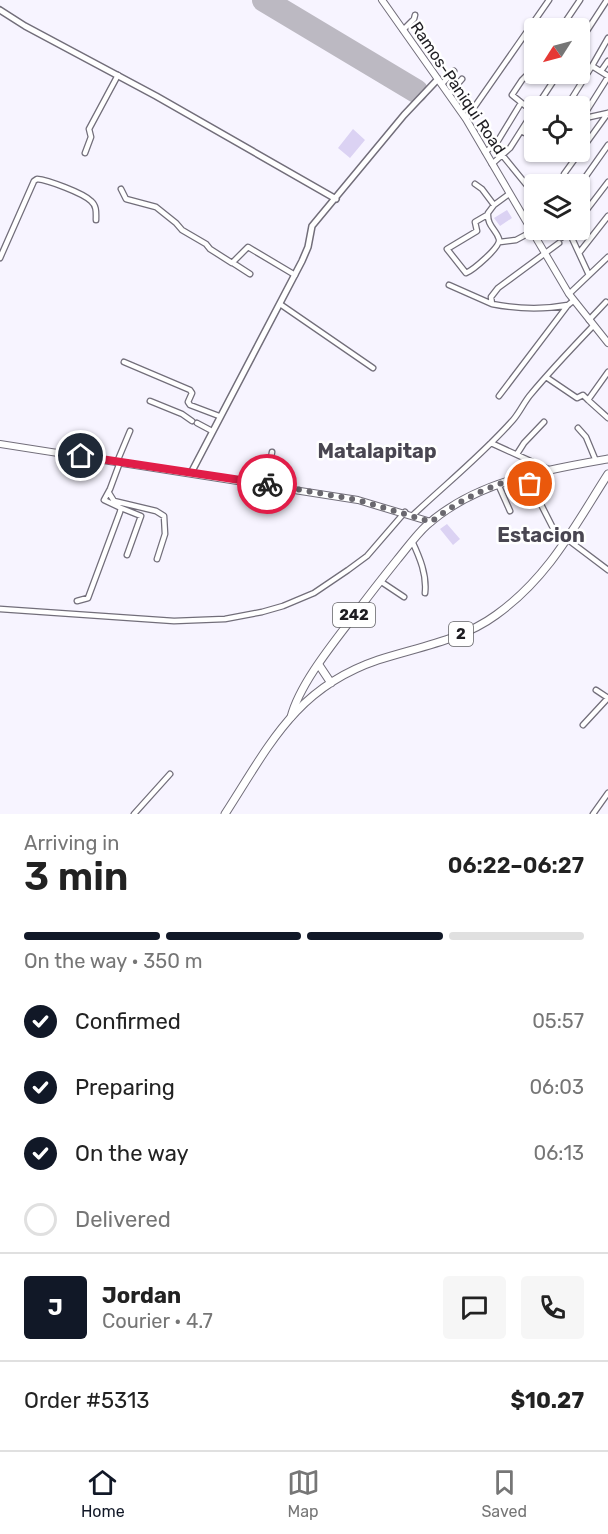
<!DOCTYPE html>
<meta charset="utf-8">
<style>
body{margin:0;font-family:Rubik,sans-serif;background:#f6f6f6;color:#222;height:100vh;display:flex;flex-direction:column;font-size:22px;white-space:nowrap}
*{box-sizing:border-box;margin:0}
p{font-size:20px;color:#767676}
.icon{flex:none;width:33px;height:33px;fill:none;stroke:currentColor;stroke-width:2;stroke-linecap:round;stroke-linejoin:round}
.map{position:relative;height:814px;overflow:hidden}
.sheet{display:flex;flex-direction:column;background:#fff;flex:1}
.sheet>*{flex:none}
.needle{width:39px;rotate:234deg}
.fabs{position:absolute;left:524px;top:18px;display:grid;gap:12px}
.fabs a{display:grid;place-items:center;width:66px;height:66px;border-radius:6px;background:#fff;box-shadow:0 2px 4px #0004;font-size:30px}
.pin{position:absolute;display:grid;place-items:center;width:51px;height:51px;color:#fff;margin:-26px;border:3px solid #fff;border-radius:50%;box-shadow:0 2px 6px #0007}
.courier{position:absolute;display:grid;place-items:center;width:60px;height:60px;margin:-30px;border:4px solid #e11d48;border-radius:50%;background:#fff;color:#222;box-shadow:0 2px 8px #0007}
.overview em{font-style:normal;font-weight:600}
.overview div{display:flex;flex-direction:column-reverse}
.overview{display:flex;align-items:center;justify-content:space-between;height:102px;padding:0 24px}
h1{font-size:39px;font-weight:600;line-height:45px}
.bar{display:grid;grid-template-columns:repeat(4,1fr);gap:9px 6px;align-content:center;height:72px;padding:0 24px}
.bar i{height:8px;border-radius:4px;background:#e0e0e0}
.bar .on{background:#111827}
.bar p{grid-column:span 4}
.line{display:flex;align-items:center;gap:15px;padding:0 24px;border-top:2px solid #e0e0e0}
.line div{flex:1}
.round{display:grid;place-items:center;flex:none;width:63px;height:63px;border-radius:6px;background:#f6f6f6}
ol{padding:0 24px;list-style:none}
li{display:flex;align-items:center;gap:18px;height:66px}
li p{margin-inline-start:auto}
li .icon{padding:6px;border-radius:50%;background:#111827;color:#fff;stroke-width:4}
li:last-child{color:#767676}
li i{width:33px;height:33px;border:3px solid #e0e0e0;border-radius:50%}
.dock{display:flex;justify-content:space-around;align-items:center;height:84px;border-top:2px solid #e0e0e0;background:#fff;font-size:16px;color:#767676}
.dock a{display:grid;justify-items:center;gap:3px}
.dock .on{color:#111827}
.map>svg:first-child{display:block}
.green{fill:#dbd2f3}
.lines{fill:none;stroke-linecap:round;stroke-linejoin:round}
.runway{stroke:#bcb9c2;stroke-width:24}
.minor-casing{stroke:#726e7a;stroke-width:7}
.tertiary-casing{stroke:#726e7a;stroke-width:8}
.secondary-casing{stroke:#726e7a;stroke-width:8}
.primary-casing{stroke:#726e7a;stroke-width:9}
.trunk-casing{stroke:#726e7a;stroke-width:9}
.minor{stroke:#fff;stroke-width:4.5}
.tertiary{stroke:#fff;stroke-width:5}
.secondary{stroke:#fff;stroke-width:6}
.primary{stroke:#fff;stroke-width:7}
.trunk{stroke:#fff;stroke-width:7}
.done{stroke:#6a686f;stroke-width:6;stroke-dasharray:0 10.8}
.route{stroke:#e11d48;stroke-width:8}
.labels{text-anchor:middle;dominant-baseline:central;stroke-width:5;stroke-linejoin:round;paint-order:stroke}
.shield{fill:#fff;stroke:#626164;stroke-width:1.5}
.shield-label{font-size:15px;font-weight:bold;fill:#1e1d22}
.street-label{font-size:16px;fill:#1e1d22;stroke:#fff}
.quarter-label{font-size:20px;font-weight:bold;fill:#494651;stroke:#fff}
</style>
<div class="map">
<svg width="608" height="814" viewBox="0 0 608 814">
<rect width="100%" height="100%" fill="#f7f4ff"/>
<path class="green" d="M353,129L365,140L350,158L338,148Z
M507,210L512,218L500,226L494,218Z
M447,524L460,539L453,545L440,529Z"/>
<g class="lines">
<path class="runway" d="M264,0L416,91"/>
<g class="minor-casing">
<path id="minor" d="M566,21L576,28
M561,28L580,0
M403,30L414,19L415,15
M579,43L607,0
M592,66L608,38
M601,71L608,61
M442,84L454,71
M449,94L462,79
M537,106L558,74
M567,106L592,66L608,76
M533,112L512,95L522,80L534,68
M466,119L549,0
M581,119L608,113
M579,123L608,77
M521,131L529,135H534
M485,152L496,144L521,103
M85,153L91,137L89,129L118,75
M503,156L534,194
M492,164L510,148L533,112
M475,184L482,189L494,205
M571,184L564,177V174L608,113
M579,186L608,145
M121,189L126,199L156,207L176,223L182,230L206,244L210,249L232,263L248,247L295,275
M487,215L475,222L477,231L447,249L466,273C473,270 501,247 499,239C496,229 487,226 488,213L494,205L509,194
M579,220L608,182
M558,230L561,238
M572,230L570,234L589,275
M500,242L516,240L531,232
M559,243L498,288L491,297L492,304C518,309 542,310 568,305
M579,253L608,216
M0,258L34,181L37,179C48,180 83,193 91,201C97,206 96,213 96,220
M233,263L250,274
M449,285L492,304
M569,294L608,257
M280,304L373,368
M589,320L606,302
M124,362L190,390L192,393L188,402L190,405L219,416
M546,377L577,398L583,395L588,400L608,372
M499,396L568,305L573,301
M588,400L608,418
M150,401L182,414L192,421
M197,423L212,431
M578,428L586,437L596,461
M491,443L548,469
M517,454L524,443L544,422
M117,462L130,431
M526,475L553,528
M267,484L272,452
M498,484L510,511
M109,493L114,501L156,511L164,516L165,534L157,559
M121,508L141,516L127,555
M413,515C447,483 482,455 513,420C520,412 524,402 531,394C551,370 572,348 593,326
M567,539L608,570
M412,541C420,558 427,575 425,593
M380,581L404,597
M77,601L88,598L120,512L121,508L104,500L110,489L120,462
M0,609L174,621L225,619L262,612L283,606L314,593L348,570L367,556L405,512
M583,725L608,698L596,690
M134,814L170,774
M593,814L608,793"/>
</g>
<g class="tertiary-casing">
<path id="tertiary" d="M0,10L25,26L156,96L336,199
M191,473L302,261L308,247L312,226L404,115L438,79"/>
</g>
<g class="secondary-casing">
<path id="secondary" d="M382,0L466,119L569,294L608,343
M0,444L358,500L431,522"/>
</g>
<g class="primary-casing">
<path id="primary" d="M291,717C299,686 330,647 350,621C365,600 381,580 397,560C407,548 416,535 427,525C476,481 545,470 608,459"/>
</g>
<g class="trunk-casing">
<path id="trunk" d="M319,665L331,683
M225,814C269,746 295,688 378,660C418,647 462,640 496,615C549,577 574,527 608,474"/>
</g>
<use href="#minor" class="minor"/>
<use href="#tertiary" class="tertiary"/>
<use href="#secondary" class="secondary"/>
<use href="#primary" class="primary"/>
<use href="#trunk" class="trunk"/>
</g>
<g class="lines">
<path class="done" d="M267,484L358,500L431,522C460,499 492,485 526,475L530,484"/>
<path class="route" d="M81,456L267,484"/>
</g>
<g class="labels">
<g class="shield">
<rect x="333" y="603" width="42" height="24" rx="4.5"/>
<rect x="449" y="622" width="24" height="24" rx="4.5"/>
</g>
<g class="shield-label">
<text x="354" y="615">242</text>
<text x="461" y="634">2</text>
</g>
<g class="street-label">
<text transform="translate(458 88) rotate(56)">Ramos-Paniqui Road</text>
</g>
<g class="quarter-label">
<text x="377" y="451">Matalapitap</text>
<text x="541" y="535">Estacion</text>
</g>
</g>
</svg>
<div class="fabs">
<a><svg class="needle" viewBox="-14 -14 28 28"><path d="M0-13l5 13h-10z" fill="#e53935"/><path d="M0 13l5-13h-10z" fill="#767676"/></svg></a>
<a><svg class="icon" aria-label="locate" viewBox="0 0 24 24"><circle cx="12" cy="12" r="6"/><path d="M12 2v4M12 18v4M2 12h4M18 12h4"/></svg></a>
<a><svg class="icon" aria-label="layers" viewBox="0 0 24 24"><path d="M12 4l9 5-9 5-9-5zM3 14l9 5 9-5"/></svg></a>
</div>
<div class="pin" style="left:530px;top:484px;background:#ea580c"><svg class="icon" aria-label="bag" viewBox="0 0 24 24"><path d="M5 8h14l-1 12H6zM9 8a3 3 0 0 1 6 0"/></svg></div>
<div class="pin" style="left:81px;top:456px;background:#1f2937"><svg class="icon" aria-label="home" viewBox="0 0 24 24"><path d="M3 11l9-7 9 7M6 9v11h12V9"/></svg></div>
<div class="courier" style="left:267px;top:484px"><svg class="icon" aria-label="bike" viewBox="0 0 24 24"><circle cx="6" cy="16" r="4"/><circle cx="18" cy="16" r="4"/><path d="M6 16l4-8h5l3 8M10 8l3 8H6M13 5h3"/></svg></div>
</div>
<section class="sheet">
<div class="overview"><div><h1>3 min</h1><p>Arriving in</p></div><em>06:22–06:27</em></div>
<div class="bar"><i class="on"></i><i class="on"></i><i class="on"></i><i></i><p>On the way · 350 m</p></div>
<ol>
<li><svg class="icon" aria-label="check" viewBox="0 0 24 24"><path d="M5 12l5 5 9-10"/></svg>Confirmed<p>05:57</p></li>
<li><svg class="icon" aria-label="check" viewBox="0 0 24 24"><path d="M5 12l5 5 9-10"/></svg>Preparing<p>06:03</p></li>
<li><svg class="icon" aria-label="check" viewBox="0 0 24 24"><path d="M5 12l5 5 9-10"/></svg>On the way<p>06:13</p></li>
<li><i></i>Delivered</li>
</ol>
<div class="line" style="height:108px"><b class="round" style="background:#111827;color:#fff">J</b><div><b>Jordan</b><p>Courier · 4.7</p></div><a class="round"><svg class="icon" aria-label="chat" viewBox="0 0 24 24"><path d="M4 5h16v11H9l-5 4z"/></svg></a><a class="round"><svg class="icon" aria-label="phone" viewBox="0 0 24 24"><path d="M5 4h4l2 5-3 2q2 4 5 5l2-3 5 2v4C11 20 4 13 5 4z"/></svg></a></div>
<div class="line" style="height:78px"><div>Order #5313</div><b>$10.27</b></div>
</section>
<nav class="dock">
<a class="on"><svg class="icon" aria-label="home" viewBox="0 0 24 24"><path d="M3 11l9-7 9 7M6 9v11h12V9"/></svg>Home</a>
<a><svg class="icon" aria-label="map" viewBox="0 0 24 24"><path d="M3 6l6-2 6 2 6-2v14l-6 2-6-2-6 2zM9 4v14M15 6v14"/></svg>Map</a>
<a><svg class="icon" aria-label="saved" viewBox="0 0 24 24"><path d="M7 4h10v16l-5-4-5 4z"/></svg>Saved</a>
</nav>
